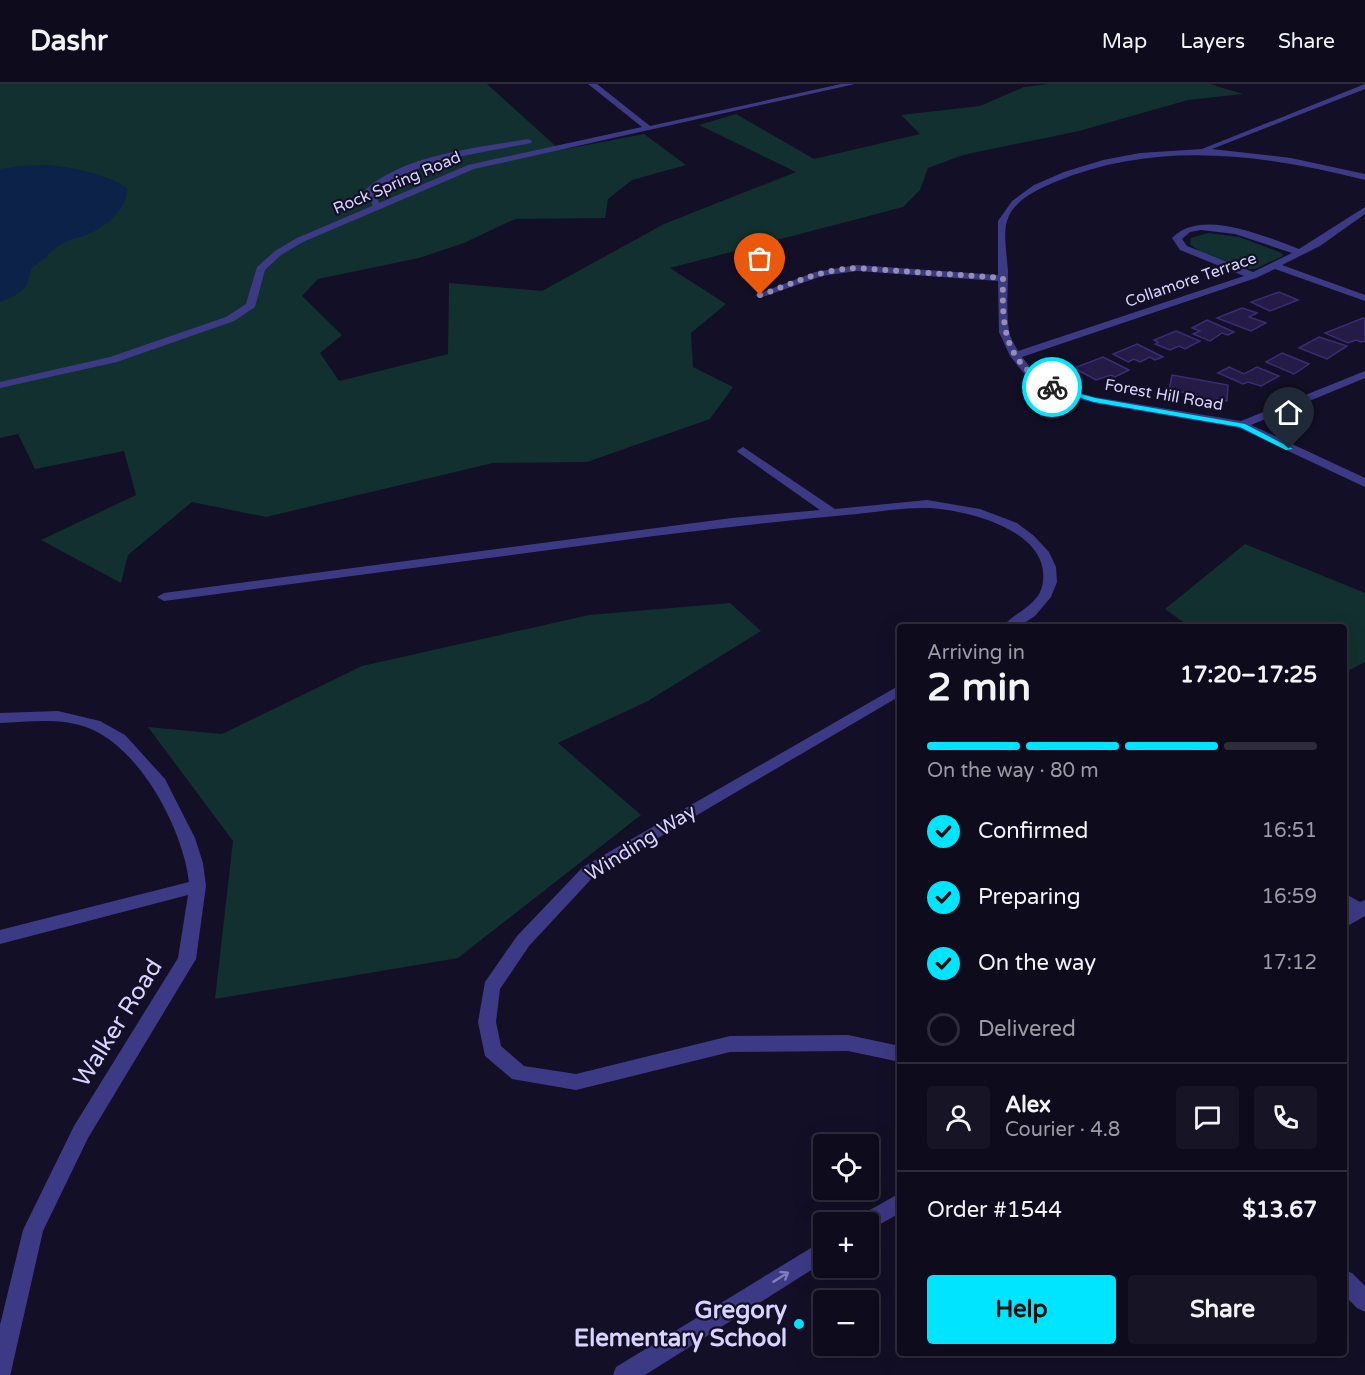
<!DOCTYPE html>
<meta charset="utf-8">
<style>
body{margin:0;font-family:"Varela Round",sans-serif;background:#171425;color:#f1f3f6;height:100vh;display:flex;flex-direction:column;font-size:22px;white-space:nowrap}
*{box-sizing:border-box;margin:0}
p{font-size:20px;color:#9b9ba3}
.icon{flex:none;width:33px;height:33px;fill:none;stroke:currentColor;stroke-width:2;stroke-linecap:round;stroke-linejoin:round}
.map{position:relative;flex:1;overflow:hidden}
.side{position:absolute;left:897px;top:540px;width:450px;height:732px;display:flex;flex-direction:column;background:#0e0b1c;border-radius:6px;box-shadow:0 6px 24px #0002,0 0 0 2px #2e2b3b}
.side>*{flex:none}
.controls{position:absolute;left:813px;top:1050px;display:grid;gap:12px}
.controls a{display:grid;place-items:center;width:66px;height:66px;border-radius:6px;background:#0e0b1c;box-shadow:0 6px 24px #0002,0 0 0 2px #2e2b3b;font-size:30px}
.pin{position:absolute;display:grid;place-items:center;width:51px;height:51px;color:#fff;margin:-62px -26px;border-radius:50% 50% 50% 0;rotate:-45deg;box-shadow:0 0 6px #0007}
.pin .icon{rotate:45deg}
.courier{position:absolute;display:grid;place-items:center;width:60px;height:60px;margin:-30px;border:4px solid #00e5ff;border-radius:50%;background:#fff;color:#222;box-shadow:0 2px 8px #0007}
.summary em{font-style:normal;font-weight:800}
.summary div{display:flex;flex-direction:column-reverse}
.summary{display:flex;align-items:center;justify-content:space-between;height:102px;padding:0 30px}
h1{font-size:39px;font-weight:800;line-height:45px}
.bar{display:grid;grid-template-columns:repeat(4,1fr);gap:9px 6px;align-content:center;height:72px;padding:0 30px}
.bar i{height:8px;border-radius:4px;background:#2e2b3b}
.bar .current{background:#00e5ff}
.bar p{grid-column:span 4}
.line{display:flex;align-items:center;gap:15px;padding:0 30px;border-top:2px solid #2e2b3b}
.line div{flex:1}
.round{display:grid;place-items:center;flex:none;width:63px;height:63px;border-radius:6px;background:#171425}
ol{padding:0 30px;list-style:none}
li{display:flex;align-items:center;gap:18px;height:66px}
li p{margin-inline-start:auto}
li .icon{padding:6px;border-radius:50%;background:#00e5ff;color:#111;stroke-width:4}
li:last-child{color:#9b9ba3}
li i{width:33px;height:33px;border:3px solid #2e2b3b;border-radius:50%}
.primary-button{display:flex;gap:12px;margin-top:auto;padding:12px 30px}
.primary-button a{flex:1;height:69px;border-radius:6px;background:#00e5ff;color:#111;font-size:24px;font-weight:800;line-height:69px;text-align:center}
.primary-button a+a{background:#171425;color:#f1f3f6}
header{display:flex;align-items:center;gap:36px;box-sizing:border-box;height:84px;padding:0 30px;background:#0e0b1c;border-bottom:2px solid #2e2b3b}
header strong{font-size:28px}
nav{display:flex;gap:33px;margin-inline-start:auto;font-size:21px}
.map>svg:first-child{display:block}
.green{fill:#12302f}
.water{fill:#0c2248}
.building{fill:#241b47;stroke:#3b2d73;stroke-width:1.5}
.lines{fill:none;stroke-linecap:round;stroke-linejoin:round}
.lane{fill:#3d3a85;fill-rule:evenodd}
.street{fill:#3d3a85;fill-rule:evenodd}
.oneway{stroke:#837fbc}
.route{fill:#00e5ff}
.done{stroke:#948fb3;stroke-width:6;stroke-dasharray:0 10.8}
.poi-dot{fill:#00e5ff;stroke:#130f26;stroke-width:2}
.labels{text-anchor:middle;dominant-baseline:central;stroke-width:4.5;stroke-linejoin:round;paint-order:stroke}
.far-street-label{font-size:16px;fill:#d9d4ff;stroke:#130f26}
.street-label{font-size:20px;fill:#d9d4ff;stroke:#130f26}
.near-street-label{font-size:24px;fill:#d9d4ff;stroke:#130f26}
.near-poi-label{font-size:24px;font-weight:bold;fill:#d9d4ff;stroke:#130f26;text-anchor:end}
</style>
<header>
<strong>Dashr</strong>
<nav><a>Map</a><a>Layers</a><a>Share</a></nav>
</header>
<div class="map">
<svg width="1365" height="1291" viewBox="0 0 1365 1291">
<rect width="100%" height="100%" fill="#130f26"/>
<path class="green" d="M0,0H487L560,66L644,50L686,81L632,96L608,115L605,134L515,135L464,159L419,174L318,195L302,212L342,251L320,269L339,297L448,270L449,199L542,207L664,140L796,88L699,41L736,30L814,75L920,50L901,31L980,22L1024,3L1050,0H1210L1243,10L1188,16L1079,47L963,71L928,84L920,106L903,123L670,184L726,220L691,249L693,283L733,303L710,335L587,378L493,379L266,433L192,418L128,471L121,499L41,456L136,411L124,367L35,385L18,350L0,354Z
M1208,149L1239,153L1282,169L1283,172L1255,185H1249L1199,167L1190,160L1191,154Z
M1245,460L1365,509V578L1344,589V543H1190L1165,525Z
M730,519L761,547L648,617L558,659L641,731L458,874L215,915L233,757L148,643L222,650L362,582L589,531Z"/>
<path class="water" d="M47,81C75,84 102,88 127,104C129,121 110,139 95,147C84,153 71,154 60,161C50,167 41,178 31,185C27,208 20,210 0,218V85L21,82Z"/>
<path class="building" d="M1279,208L1298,216L1270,227L1251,218Z
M1242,224L1257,229L1249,233L1266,239L1251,247L1217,234Z
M1363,234L1365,235V257L1361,258L1356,256L1348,259L1325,249Z
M1207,236L1234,248L1228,251L1222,249L1210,257L1193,250L1200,247L1192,244Z
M1176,247L1200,257L1185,265L1179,262L1170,266L1155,260L1158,258L1154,256Z
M1319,253L1347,262L1327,275L1299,264Z
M1137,260L1163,273L1155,276L1150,273L1140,278L1134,275L1128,278L1113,270Z
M1282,269L1309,280L1294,290L1266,278Z
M1103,273L1129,286L1115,293L1111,291L1096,296L1074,284Z
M1229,283L1244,290L1257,283L1279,292L1261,302L1248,298L1243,300L1218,289Z
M1172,291L1228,301L1227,317L1217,315V319L1194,315L1195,310L1169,306Z"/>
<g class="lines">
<path class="lane" d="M528,55L532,57L531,59C475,70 422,75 373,107L381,122L380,124H374L365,106C405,70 477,64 528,55Z"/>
<path class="street" d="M588,0H597L650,42L841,0H855L474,85L303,158L281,171L265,186L255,223L234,237L117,278L0,304V298L110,273L226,233L246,220L257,183L275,167L297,154L468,81L642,43Z
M1365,0V5L1212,65L1291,74L1365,90V96C1262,70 1156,56 1055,98C1038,105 1012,117 1007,137C1003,148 1007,174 1008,187C1008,206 1006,228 1009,247C1010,254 1015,261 1018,267L1244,192L1180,166L1172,154C1201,123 1266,153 1299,165L1365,123V130L1320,162L1282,181L1365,211V217L1275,185L1256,194L1022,273L1034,288L1064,305L1095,313L1241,337L1365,287V294L1251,341L1365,394V403L1239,344L1094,319L1056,309L1026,292L1010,272L999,248L998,197L857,187L822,192L760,214L755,211L815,188L857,181L998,191V137L1012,117L1034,101L1064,88L1103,76L1140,69L1202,65ZM1201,146L1235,150L1292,169L1253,188L1187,162L1182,155L1190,148Z
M743,363L835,425L927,416L980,425L1017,439L1034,452L1049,468L1056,483L1057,498L1051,513L1035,532L1018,543H1002C1016,527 1041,521 1043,497C1049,446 967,426 929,424C902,423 873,429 846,431C782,437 718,444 654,452C491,474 327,495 164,517L157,513L164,509L732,434L820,426L739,369L737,367Z
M900,601V612L595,791L529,862L500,905L496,938L501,962L524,982L576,990L730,952L848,951L900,962V978L848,967L730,968L576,1006L512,995L485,972L478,938L485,898L517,852L583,783Z
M58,627L100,637L125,651L165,695L195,754L203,779L206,802L196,875L88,1054L43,1147L11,1288L10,1291H0V1241L23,1146L74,1042L178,874L188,811L0,860V846L189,798C183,746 142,667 91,645C62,633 30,638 0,639V629Z
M1344,809L1360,818L1365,816V832L1344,844V828L1347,827L1344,824Z
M900,1109V1129L868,1147V1138H858L861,1131Z
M824,1156V1178L645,1291H613L616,1283Z
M1344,1186L1352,1189L1365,1202V1228L1357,1224L1344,1211Z"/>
</g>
<defs><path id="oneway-shaft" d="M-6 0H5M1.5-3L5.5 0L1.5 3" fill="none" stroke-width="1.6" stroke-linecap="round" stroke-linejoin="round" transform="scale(1.5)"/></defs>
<use class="oneway" href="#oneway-shaft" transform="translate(781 1193) rotate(-32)"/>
<path class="route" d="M1049,301L1095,314L1245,340L1293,365L1286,366L1240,343L1094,318L1049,304Z"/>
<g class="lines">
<path class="done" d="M760,211C796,199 816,186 857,184L1003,194C1002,244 1003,277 1052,303"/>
</g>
<circle class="poi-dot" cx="799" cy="1240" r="6"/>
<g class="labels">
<g class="far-street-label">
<text transform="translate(397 99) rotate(-23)">Rock Spring Road</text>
<text transform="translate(1191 196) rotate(-19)">Collamore Terrace</text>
<text transform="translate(1164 311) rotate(10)">Forest Hill Road</text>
</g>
<g class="street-label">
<text transform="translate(641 759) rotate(-32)">Winding Way</text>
</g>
<g class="near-street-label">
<text transform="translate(118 939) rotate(-58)">Walker Road</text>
</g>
<g class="near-poi-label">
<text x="787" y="1226">Gregory<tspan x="787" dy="28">Elementary School</tspan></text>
</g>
</g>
</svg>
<div class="controls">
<a><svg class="icon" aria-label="locate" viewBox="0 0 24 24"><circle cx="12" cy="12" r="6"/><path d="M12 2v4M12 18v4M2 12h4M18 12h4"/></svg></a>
<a>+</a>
<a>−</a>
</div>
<div class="pin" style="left:760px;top:211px;background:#ea580c"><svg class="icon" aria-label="bag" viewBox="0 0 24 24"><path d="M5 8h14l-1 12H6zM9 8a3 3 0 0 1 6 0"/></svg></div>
<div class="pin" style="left:1289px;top:365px;background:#1f2937"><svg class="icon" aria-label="home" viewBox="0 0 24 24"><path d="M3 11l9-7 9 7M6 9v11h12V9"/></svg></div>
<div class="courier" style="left:1052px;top:303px"><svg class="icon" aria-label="bike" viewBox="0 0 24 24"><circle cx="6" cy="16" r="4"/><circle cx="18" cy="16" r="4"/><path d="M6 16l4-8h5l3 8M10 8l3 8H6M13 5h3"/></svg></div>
<section class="side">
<div class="summary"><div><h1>2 min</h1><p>Arriving in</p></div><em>17:20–17:25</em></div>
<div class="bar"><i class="current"></i><i class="current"></i><i class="current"></i><i></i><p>On the way · 80 m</p></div>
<ol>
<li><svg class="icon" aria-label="check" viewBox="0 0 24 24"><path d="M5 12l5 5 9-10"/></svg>Confirmed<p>16:51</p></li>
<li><svg class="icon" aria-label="check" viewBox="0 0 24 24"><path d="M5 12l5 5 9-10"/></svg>Preparing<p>16:59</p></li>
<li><svg class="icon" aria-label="check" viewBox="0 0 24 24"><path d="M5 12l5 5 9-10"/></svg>On the way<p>17:12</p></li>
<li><i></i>Delivered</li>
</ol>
<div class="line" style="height:108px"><a class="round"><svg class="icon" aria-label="person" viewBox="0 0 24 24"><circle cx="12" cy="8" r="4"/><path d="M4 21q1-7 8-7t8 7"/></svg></a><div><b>Alex</b><p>Courier · 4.8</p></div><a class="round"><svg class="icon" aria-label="chat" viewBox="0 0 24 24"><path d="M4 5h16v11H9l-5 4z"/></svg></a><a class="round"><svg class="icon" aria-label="phone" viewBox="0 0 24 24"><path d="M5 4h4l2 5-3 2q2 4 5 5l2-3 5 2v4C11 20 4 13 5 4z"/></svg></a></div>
<div class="line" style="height:78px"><div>Order #1544</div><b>$13.67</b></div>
<div class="primary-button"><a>Help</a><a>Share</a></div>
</section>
</div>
